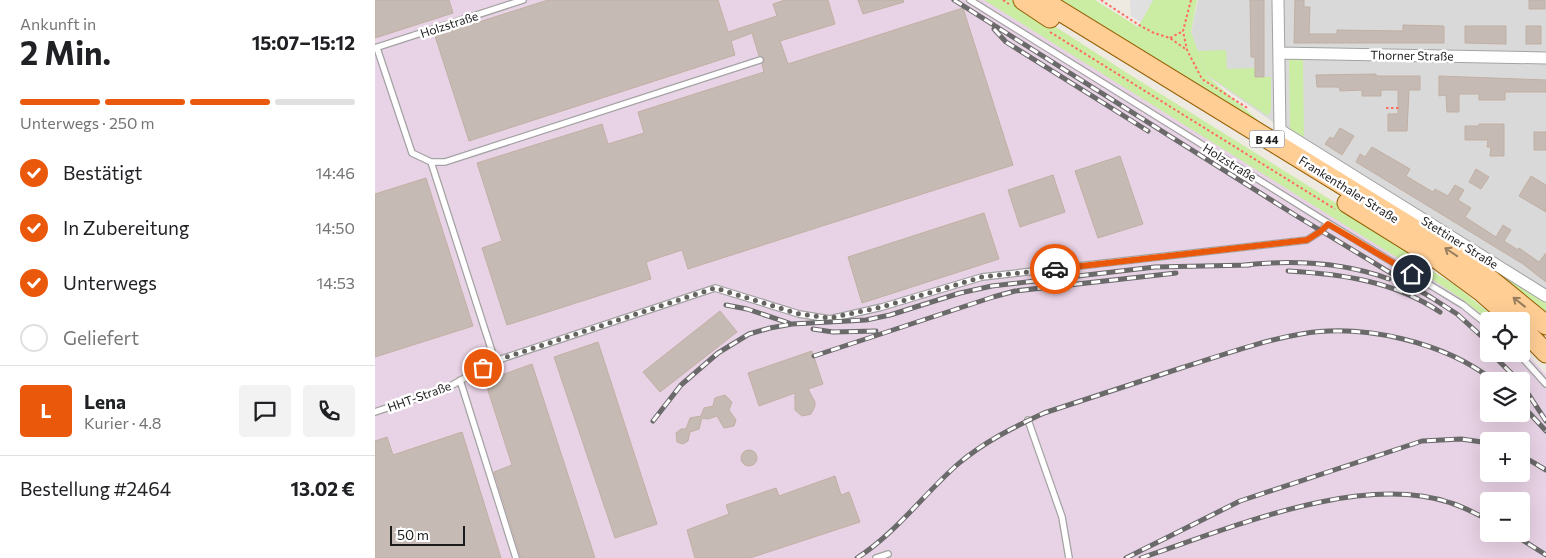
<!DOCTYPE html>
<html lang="de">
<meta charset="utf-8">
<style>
body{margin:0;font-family:Commissioner,sans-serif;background:#f2f2f2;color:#202124;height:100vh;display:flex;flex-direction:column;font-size:19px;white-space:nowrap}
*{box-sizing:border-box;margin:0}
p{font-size:16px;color:#757577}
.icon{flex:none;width:28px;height:28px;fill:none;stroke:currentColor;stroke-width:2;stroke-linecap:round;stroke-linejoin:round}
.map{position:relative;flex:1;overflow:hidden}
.side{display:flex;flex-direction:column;background:#fff;width:375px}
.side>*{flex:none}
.buttons{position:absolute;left:1105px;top:312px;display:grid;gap:10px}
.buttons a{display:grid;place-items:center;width:50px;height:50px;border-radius:5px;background:#fff;box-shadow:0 5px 20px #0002;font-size:25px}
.scale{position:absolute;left:15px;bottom:12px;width:75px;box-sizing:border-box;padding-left:5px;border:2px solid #1c1c1c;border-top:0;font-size:14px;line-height:18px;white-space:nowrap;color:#1c1c1c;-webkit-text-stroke:4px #fff;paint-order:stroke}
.pin{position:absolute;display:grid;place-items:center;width:42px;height:42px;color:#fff;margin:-21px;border:2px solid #fff;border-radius:50%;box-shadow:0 1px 5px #0007}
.courier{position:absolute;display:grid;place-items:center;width:50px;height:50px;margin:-25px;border:4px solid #ea580c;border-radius:50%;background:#fff;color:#222;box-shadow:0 1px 6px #0007}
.head em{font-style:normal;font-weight:700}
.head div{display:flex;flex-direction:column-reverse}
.head{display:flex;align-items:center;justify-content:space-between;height:85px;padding:0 20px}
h1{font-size:32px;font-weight:700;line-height:38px}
.bar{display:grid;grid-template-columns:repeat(4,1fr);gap:8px 5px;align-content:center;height:60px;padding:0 20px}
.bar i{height:6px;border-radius:4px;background:#e0e0e0}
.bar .active{background:#ea580c}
.bar p{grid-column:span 4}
.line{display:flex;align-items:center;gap:12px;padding:0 20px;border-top:1px solid #e0e0e0}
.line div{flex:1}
.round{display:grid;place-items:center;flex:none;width:52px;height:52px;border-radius:5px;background:#f2f2f2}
ol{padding:0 20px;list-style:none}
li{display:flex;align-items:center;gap:15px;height:55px}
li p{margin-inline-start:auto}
li .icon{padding:5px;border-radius:50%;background:#ea580c;color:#fff;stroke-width:4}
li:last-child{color:#757577}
li i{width:28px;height:28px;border:2px solid #e0e0e0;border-radius:50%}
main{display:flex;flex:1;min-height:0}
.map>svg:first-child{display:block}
.residential{fill:#dad9d9}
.industrial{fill:#e8d2e5;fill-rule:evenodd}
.grass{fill:#caeca3}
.parking{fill:#e0e0e0}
.building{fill:#c6bbb4;stroke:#c1afa3}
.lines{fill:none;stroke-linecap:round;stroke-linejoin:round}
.lane-casing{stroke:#a3a3a3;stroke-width:8}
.street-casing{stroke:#a3a3a3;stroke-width:13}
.primary-casing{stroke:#945e00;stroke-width:21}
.path{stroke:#ff6c61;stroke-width:2;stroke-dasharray:2.5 2.5;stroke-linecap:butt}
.lane{stroke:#fff;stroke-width:5.5}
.street{stroke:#fff;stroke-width:11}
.primary{stroke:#ffce95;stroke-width:19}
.rail-casing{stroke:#6a6a6a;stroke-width:5}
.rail{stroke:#fff;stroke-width:3;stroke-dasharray:9;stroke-linecap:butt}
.oneway{stroke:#997e5f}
.done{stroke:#666461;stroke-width:5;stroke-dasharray:0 9}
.route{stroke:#ea580c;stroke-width:6}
.labels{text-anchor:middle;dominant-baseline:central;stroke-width:5;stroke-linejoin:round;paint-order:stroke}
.shield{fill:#fff;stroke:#606060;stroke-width:1}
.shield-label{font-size:11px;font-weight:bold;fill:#1c1c1c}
.street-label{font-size:12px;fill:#1c1c1c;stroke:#fff}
</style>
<main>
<section class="side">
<div class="head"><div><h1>2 Min.</h1><p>Ankunft in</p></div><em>15:07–15:12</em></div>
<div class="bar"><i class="active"></i><i class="active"></i><i class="active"></i><i></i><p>Unterwegs · 250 m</p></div>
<ol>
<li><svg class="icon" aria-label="check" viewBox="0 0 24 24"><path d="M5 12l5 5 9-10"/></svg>Bestätigt<p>14:46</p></li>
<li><svg class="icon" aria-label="check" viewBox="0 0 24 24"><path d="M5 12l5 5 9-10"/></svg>In Zubereitung<p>14:50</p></li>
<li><svg class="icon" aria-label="check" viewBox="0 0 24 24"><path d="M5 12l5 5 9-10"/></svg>Unterwegs<p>14:53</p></li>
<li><i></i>Geliefert</li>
</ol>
<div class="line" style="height:90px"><b class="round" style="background:#ea580c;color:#fff">L</b><div><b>Lena</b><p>Kurier · 4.8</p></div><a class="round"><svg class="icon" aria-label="chat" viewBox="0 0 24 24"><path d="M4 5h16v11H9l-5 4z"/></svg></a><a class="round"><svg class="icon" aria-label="phone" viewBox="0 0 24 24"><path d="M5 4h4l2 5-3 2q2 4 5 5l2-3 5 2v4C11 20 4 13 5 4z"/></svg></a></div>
<div class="line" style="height:65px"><div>Bestellung #2464</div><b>13.02 €</b></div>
</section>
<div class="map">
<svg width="1171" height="558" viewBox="0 0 1171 558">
<rect width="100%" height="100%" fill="#eee9e1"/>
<path class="residential" d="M823,0H1171V293L908,129L832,76L816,32Z"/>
<path class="industrial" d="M0,0H617L1091,299L1118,321H1114V354H1146V347L1171,375V558H0ZM1114,381H1146V414H1114ZM1114,441H1146V474H1114ZM1114,501H1146V534H1114Z"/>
<path class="grass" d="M609,0H639L752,73L1036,250L1045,264L1080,285L1124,321H1115L1087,299L1055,278Z
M679,0H720L763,27L778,0H822L816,32L832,76L898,133Z
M851,50L852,69L880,68V77H896V110L893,116L832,75L823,51Z
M914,59H928L929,137L915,129Z
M1123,272L1171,303V314Z"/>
<path class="parking" d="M755,0H778L766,22L756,16Z"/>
<path class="building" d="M0,0H74L78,13L0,38Z
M173,0H343L353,32L402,16L398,4L410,0H453L460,24L405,41L413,64L588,8L638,165L313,269L307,250L271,262L276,279L132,325L107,248L127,241L102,163L227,124L233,144L269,133L263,112L389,72L387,64L390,59L384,56L377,33L356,41L360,55L94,141L60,36Z
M483,0H528L529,2L488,14Z
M875,0H889V77H880V57H876Z
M920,0H929V7H935L934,34H962V30L1028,31V25L1069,26V43H919Z
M1154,0H1170V9H1154Z
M1090,26H1131V44L1090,43Z
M1151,26H1166V44H1151Z
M1001,74V76H1045V90H1034L1032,131H1013V114H1023V90H1006V96H987V90L965,91L964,87H942L941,75Z
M1064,76L1171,80V92H1130V100H1104V94H1084V112H1072L1071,95L1064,96Z
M1104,124H1129V156H1115L1116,147H1112L1113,140H1090V126H1104Z
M965,128L979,136L967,155L950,144L955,137L958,139Z
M1159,132H1171V150H1159Z
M997,147L1035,169L1031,176L1058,192L1060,189L1073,196L1080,185L1089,190L1083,200L1096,208L1090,217L1121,237L1128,225L1136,230L1129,241L1143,250L1144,248L1164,262L1171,253V282L1148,264L981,162L985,154L990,157Z
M745,156L768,224L723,238L700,171Z
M1101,169L1114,177L1106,189L1094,182Z
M678,175L690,212L645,227L633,190Z
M1156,176L1171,185V212L1144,196Z
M51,178L98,326L0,357V194Z
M609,213L624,259L487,303L473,257Z
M345,311L362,332L285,392L268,372Z
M223,342L282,524L240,538L179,357Z
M437,351L448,384L433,389L440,402V406L436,414L427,416L420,410V393L384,406L373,373Z
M157,364L220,558H146L119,472L137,465L110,381Z
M350,395L357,402L354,410L361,420L359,426L349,428L342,416L333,419L327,418L324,429L315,432L313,441L308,444L302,442L301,433L306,429H311L315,418L326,416L329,408L338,406L340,398Z
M87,432L126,558H0V441L12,437L18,455Z
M366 458a8 8 0 1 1 16 0a8 8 0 1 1-16 0Z
M460,476L466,495L474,492L485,522L375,558H320L312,530L354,514L351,505L401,488L404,496Z"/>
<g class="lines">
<g class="lane-casing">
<path id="lane" d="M595,0L953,223L1088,305L1114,326
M0,48L148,0
M2,48L37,153L56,162H70L385,60
M56,162L120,361
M1144,354L1171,384
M85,380L141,558
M0,412L72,388L120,361L340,288L424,314L455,319L507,307L607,277L932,240L946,231L953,223
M653,420L687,517L694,558
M501,558L513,554"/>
</g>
<g class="street-casing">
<path id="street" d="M903,0L905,130L1171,296
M904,53L1171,58"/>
</g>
<g class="primary-casing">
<path id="primary" d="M648,0L675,18
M667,0L1072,249L1116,280L1171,325
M972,203L1065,261L1107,292L1140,321
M1146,327L1171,353"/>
</g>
<path class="path" d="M628,0L634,4
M726,0L764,25L779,33L795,38L812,50
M816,0L808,31L812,50L827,79L874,109
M675,32L960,209
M795,38L808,31
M1011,108H1024"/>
<use href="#lane" class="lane"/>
<use href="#street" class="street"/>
<use href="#primary" class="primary"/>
<g class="rail-casing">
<path id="rail" d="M579,0L920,215L1057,298L1082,314L1114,343
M619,29L631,42L773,131
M869,265C917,260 968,262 1014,279
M913,271C967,274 1019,281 1065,312
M351,305L372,309L414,323
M438,329L458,332L501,331
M1117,354L1144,381
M439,356L618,297L640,291L801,273
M1146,383L1171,421
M1146,404L1171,431
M278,421L306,385L343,353L374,334L395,328L417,324L491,320L515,315L585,293L617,286L780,267L875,265
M1146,455L1171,470
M1138,534L1171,555
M482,558C521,533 549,494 583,464C609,442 639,427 669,413C715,398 760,383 806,368C845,356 885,341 926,334C987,323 1070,342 1119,381
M751,558L865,501L1047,441L1086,439L1114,443
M766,558C854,529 984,472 1076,503C1089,507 1101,514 1114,520"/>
</g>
<use href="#rail" class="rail"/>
</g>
<defs><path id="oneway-shaft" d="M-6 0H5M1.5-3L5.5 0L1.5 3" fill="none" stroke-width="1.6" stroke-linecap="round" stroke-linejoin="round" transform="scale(1.25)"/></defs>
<g class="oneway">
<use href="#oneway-shaft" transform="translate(1076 252) rotate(-146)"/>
<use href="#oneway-shaft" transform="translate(1144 302) rotate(-142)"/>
</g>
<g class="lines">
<path class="done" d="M108,368L120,361L340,288L424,314L455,318L507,307L607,277L680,269"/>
<path class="route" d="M680,269L932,240L946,231L953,224L1037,274"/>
</g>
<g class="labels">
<rect class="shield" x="874.5" y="130.5" width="35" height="17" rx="4"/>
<g class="shield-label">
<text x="892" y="139">B 44</text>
</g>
<g class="street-label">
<text transform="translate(74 24) rotate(-18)">Holzstraße</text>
<text transform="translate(1037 55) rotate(1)">Thorner Straße</text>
<text transform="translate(855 162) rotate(32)">Holzstraße</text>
<text transform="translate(974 189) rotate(32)">Frankenthaler Straße</text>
<text transform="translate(1085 242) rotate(32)">Stettiner Straße</text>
<text transform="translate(44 396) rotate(-20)">HHT-Straße</text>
</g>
</g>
</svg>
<div class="buttons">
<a><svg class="icon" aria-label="locate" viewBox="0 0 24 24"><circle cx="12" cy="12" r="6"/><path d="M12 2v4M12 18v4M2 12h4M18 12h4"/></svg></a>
<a><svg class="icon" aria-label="layers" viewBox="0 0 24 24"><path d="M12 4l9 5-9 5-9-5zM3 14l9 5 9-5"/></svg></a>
<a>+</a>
<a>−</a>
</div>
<div class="scale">50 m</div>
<div class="pin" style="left:108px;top:368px;background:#ea580c"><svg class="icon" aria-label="bag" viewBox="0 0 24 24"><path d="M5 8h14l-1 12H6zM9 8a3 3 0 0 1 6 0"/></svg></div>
<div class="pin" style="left:1037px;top:274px;background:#1f2937"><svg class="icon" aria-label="home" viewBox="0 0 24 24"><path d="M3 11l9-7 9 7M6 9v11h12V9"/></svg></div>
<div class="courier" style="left:680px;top:269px"><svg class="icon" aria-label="car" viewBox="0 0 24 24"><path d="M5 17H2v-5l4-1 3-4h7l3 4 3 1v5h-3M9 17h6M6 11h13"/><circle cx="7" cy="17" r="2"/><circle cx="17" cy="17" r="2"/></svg></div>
</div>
</main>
